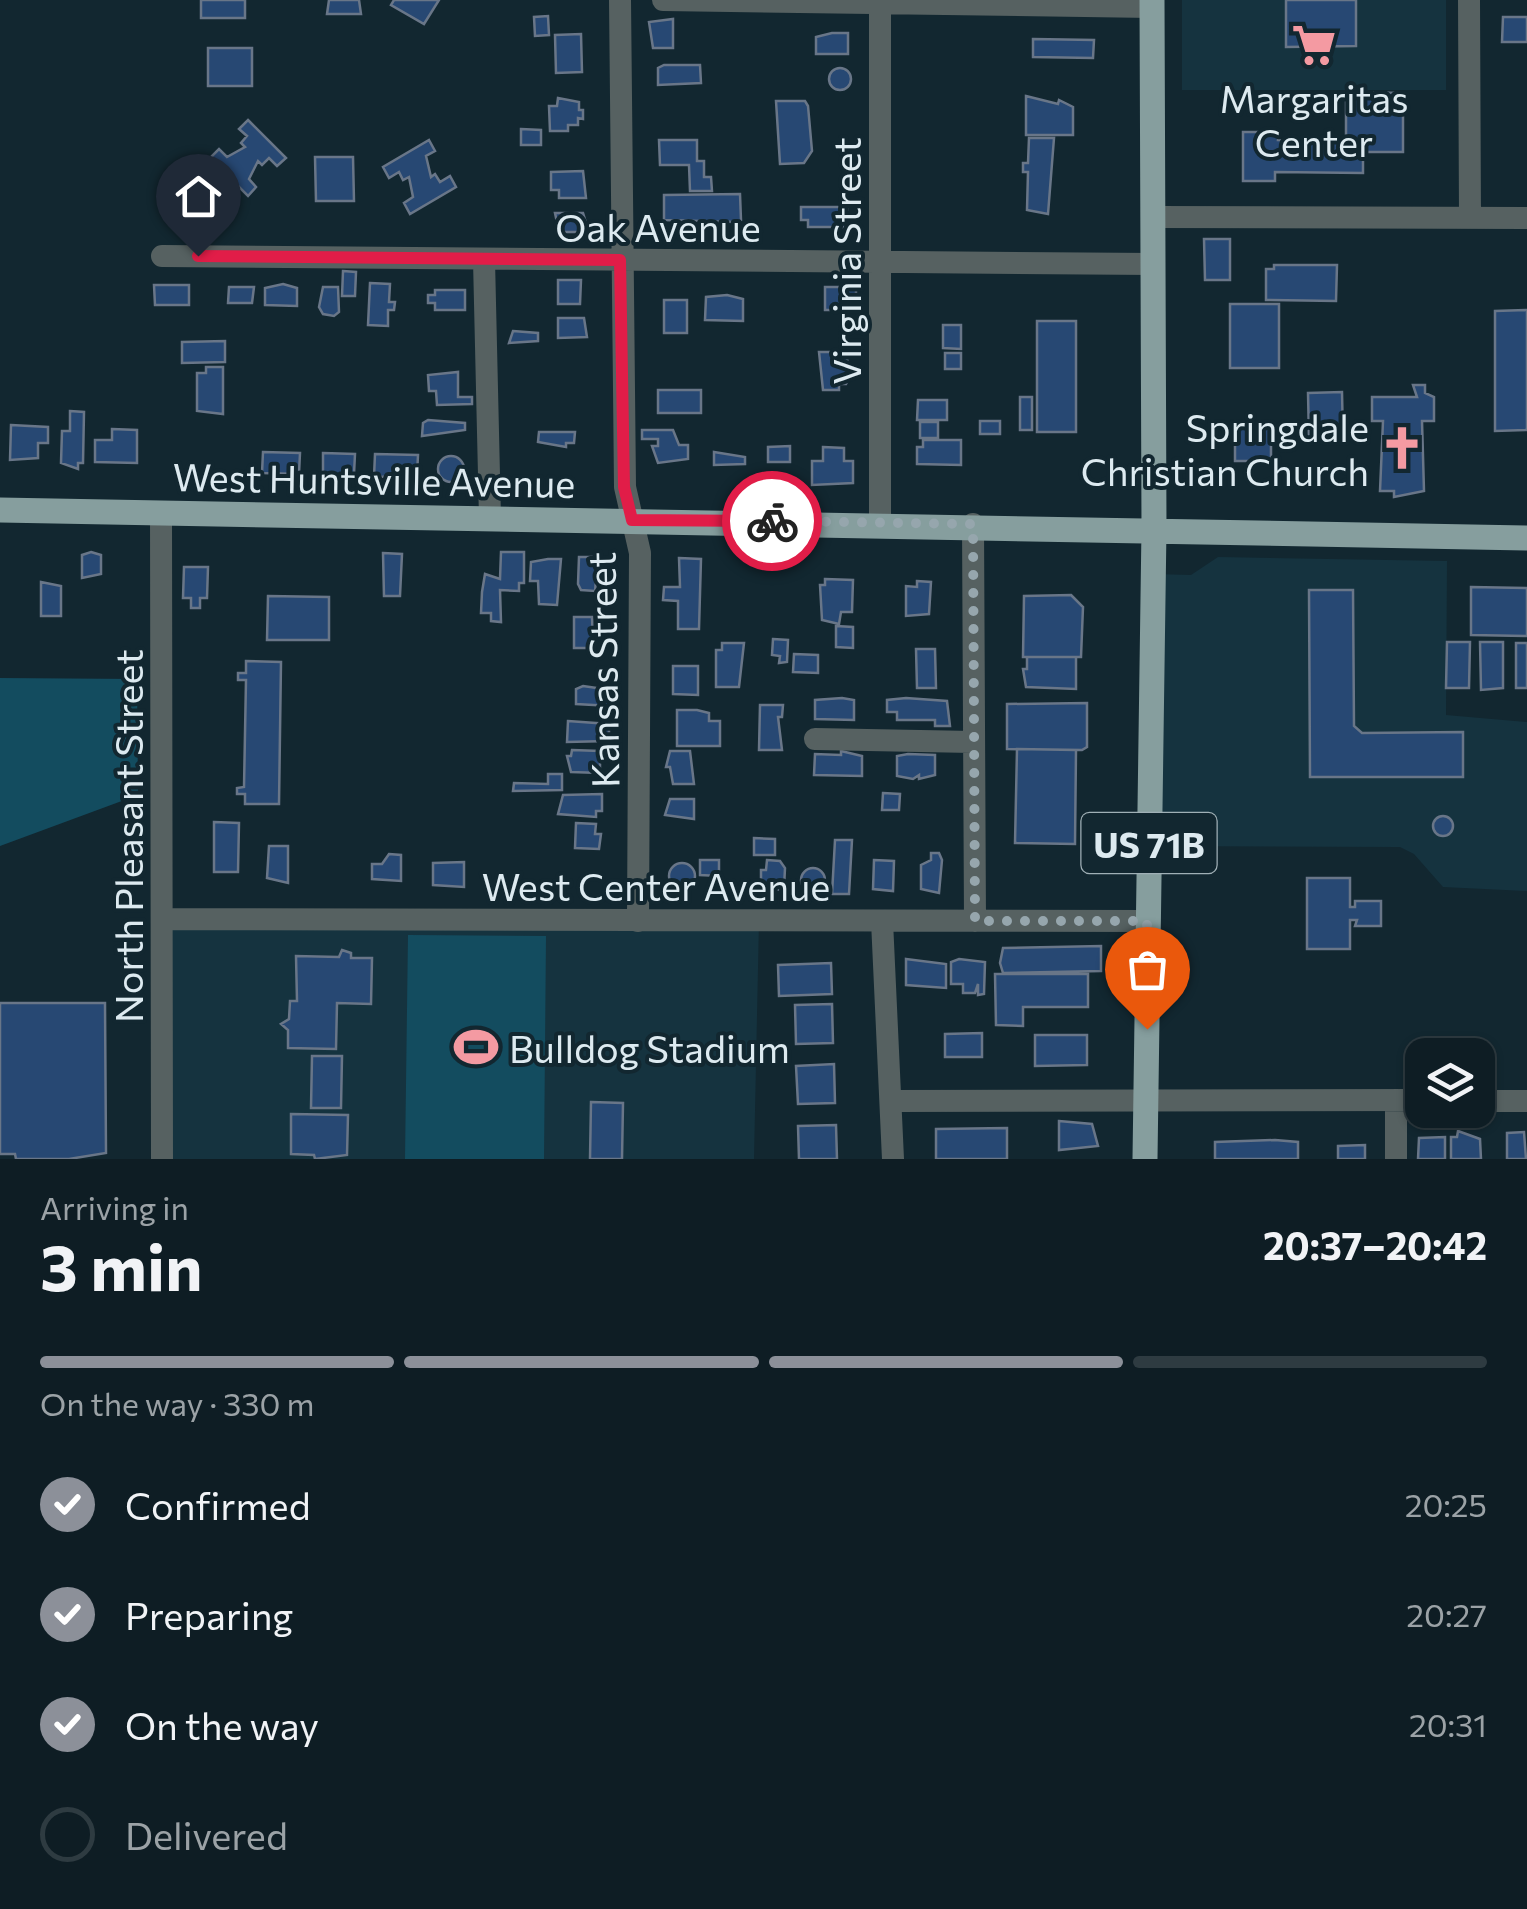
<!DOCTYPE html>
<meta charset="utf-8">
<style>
body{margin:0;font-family:Commissioner,sans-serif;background:#17262c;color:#f1f3f6;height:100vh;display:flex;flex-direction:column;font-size:38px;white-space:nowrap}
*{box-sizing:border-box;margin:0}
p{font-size:32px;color:#9ba2a6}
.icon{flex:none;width:55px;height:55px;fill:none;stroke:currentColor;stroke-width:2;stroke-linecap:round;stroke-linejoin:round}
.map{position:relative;height:1159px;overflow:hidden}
.drawer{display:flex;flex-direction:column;background:#0e1d24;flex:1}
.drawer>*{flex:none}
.tools{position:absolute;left:1405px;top:1038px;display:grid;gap:20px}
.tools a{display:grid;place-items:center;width:90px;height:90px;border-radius:20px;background:#0e1d24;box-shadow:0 2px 8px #0004,0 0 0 2px #2e3b41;font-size:50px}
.pin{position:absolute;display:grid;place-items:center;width:85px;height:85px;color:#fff;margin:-102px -42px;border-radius:50% 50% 50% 0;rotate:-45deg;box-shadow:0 0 10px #0007}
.pin .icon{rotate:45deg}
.courier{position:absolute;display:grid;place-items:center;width:100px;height:100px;margin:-50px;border:8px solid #e11d48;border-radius:50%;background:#fff;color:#222;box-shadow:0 2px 12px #0007}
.overview em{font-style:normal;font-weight:700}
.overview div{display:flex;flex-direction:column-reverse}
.overview{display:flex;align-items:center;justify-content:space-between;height:170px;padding:0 40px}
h1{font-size:65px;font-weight:700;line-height:75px}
.bar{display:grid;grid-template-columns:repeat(4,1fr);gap:15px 10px;align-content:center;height:120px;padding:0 40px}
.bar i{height:12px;border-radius:8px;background:#2e3b41}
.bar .active{background:#8c9099}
.bar p{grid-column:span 4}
ol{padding:0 40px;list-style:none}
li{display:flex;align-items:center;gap:30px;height:110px}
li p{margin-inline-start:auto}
li .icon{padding:10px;border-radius:50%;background:#8c9099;color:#fff;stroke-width:4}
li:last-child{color:#9ba2a6}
li i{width:55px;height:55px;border:5px solid #2e3b41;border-radius:50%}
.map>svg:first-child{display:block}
.built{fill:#15333f}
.green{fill:#134c5f}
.building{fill:#274873;stroke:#697688;stroke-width:2.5}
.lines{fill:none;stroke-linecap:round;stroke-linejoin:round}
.minor{stroke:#566161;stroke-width:22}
.major{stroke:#869e9e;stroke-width:25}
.done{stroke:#96a6ad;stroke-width:10;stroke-dasharray:0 18}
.route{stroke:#e11d48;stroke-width:12}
.labels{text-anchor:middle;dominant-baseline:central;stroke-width:8;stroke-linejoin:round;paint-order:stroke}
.shield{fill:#122730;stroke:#a0b0b6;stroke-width:2.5}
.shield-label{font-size:35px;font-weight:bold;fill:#ddeaf0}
.poi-label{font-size:38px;fill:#ddeaf0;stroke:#122730}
.street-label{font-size:38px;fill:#ddeaf0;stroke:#122730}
</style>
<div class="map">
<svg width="1527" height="1159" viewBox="0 0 1527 1159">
<rect width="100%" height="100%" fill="#122730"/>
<path class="built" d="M1182,0H1446V90H1182Z
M1218,557L1447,561L1446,715L1527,722V891L1443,887L1414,854L1400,847L1149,846L1154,574L1191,575Z
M164,919L759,921L754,1159H162Z"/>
<path class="green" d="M0,678L137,679L138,795L0,846Z
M408,935L546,936L544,1159H405Z"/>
<path class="building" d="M201,0H245V18H201Z
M329,0H359L361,14H327Z
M394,0H439L424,24L391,5Z
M1286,0H1356V46L1286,47Z
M548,16L549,35L535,36L534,17Z
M1503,17H1527V42H1502Z
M673,19V48H653L649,22Z
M832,33H848V54H816V37Z
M581,34L582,72L556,73L555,35Z
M1033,39L1094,40L1093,58L1033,57Z
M208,48H252V86H208Z
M664,65H700L701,83L658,85V68Z
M829 79a11 11 0 1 1 22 0a11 11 0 1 1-22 0Z
M1346,92L1403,93V152H1363V173L1275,172V181H1243V132H1279L1278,140L1346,141Z
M1026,96L1058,104L1059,100L1073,107V135H1026Z
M558,98L579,102V110H583V119L578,118V125H568V131H550L549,106H557Z
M776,101H805L808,106L812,151L804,163L780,164Z
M248,120L286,158L277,166L269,158L262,165L258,161L249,179L256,187L248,196L210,158L219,149L227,157L245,147L241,143L247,136L239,129Z
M521,129L541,130V145H521Z
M1029,138H1054L1048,214L1027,210L1028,172H1023V163H1028Z
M429,140L435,151L426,156L431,177L435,174L440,182L450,176L456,187L410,214L404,203L413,197L409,177L403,180L399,172L389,178L383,167Z
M659,140H697V161H704V177H711L712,191H690L689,165H660Z
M315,157H353L354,201H316Z
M583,171L586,198H559V190H551V172Z
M740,194L741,220L736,222L664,220V195Z
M801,207H847V227H808V220H801Z
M555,213H583L587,226L584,232H559Z
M1204,239H1230V280H1205Z
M1274,265H1337L1336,301L1266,300V269H1274Z
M343,271L356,272L355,296H342Z
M558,280H581L580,304H558Z
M370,283L390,284L389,302H395L394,310H388V326L368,325Z
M283,284L297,288V306L265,305V288Z
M154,285H189V305H155Z
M229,287H254L252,303H228Z
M323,287H338L339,312L334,316L323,314L319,307Z
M825,287H856V310H825Z
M435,290H465V310H435V303H428V295H435Z
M727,295L743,299V321L705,320L706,297Z
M664,300H687V333H664Z
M1230,304H1279V368H1230Z
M1527,310V430L1495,431V311Z
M558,318H584L587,337L558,338Z
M1037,321H1076V432H1037Z
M943,325H961V349L943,348Z
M513,331L538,333V341L509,343Z
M225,341V362L182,363V342Z
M819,352H846L850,376L846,384H839V390H823Z
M945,353H961V369H945Z
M206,367H223V414L197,411V373H206Z
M458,372V397H472V404L437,405L436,391H429L428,375Z
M1413,385H1425V393L1434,397V421H1422L1424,491L1394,497V491H1380L1383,421H1372V397H1417Z
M658,390H701V413H658Z
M1342,392L1343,438L1309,439L1308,393Z
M1020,397H1032V430H1020Z
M918,400H947V420H917Z
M70,411L84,412L83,463H78V469L61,463L62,431H70Z
M428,420L465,423V430L422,436L423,423Z
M980,421H1000V434H980Z
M920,422H938V438H920Z
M11,425L48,427V443H38V458L10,460Z
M1235,425H1271V461H1235Z
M112,429L137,430V463L95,462V440H112Z
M642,430H673L679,445H688V459L658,463L652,446H658V439H642Z
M539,432H575L574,443H566V447L538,442Z
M923,440H961V465L917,464V447H923Z
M790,446V462H768V447Z
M823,447L844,448V461H853V483L812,485V461H823Z
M263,452L300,453L299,474L262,473Z
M714,452L745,457V464L714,465Z
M323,453L355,454L354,474L323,476Z
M375,454L418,455L417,476L374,477Z
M438 469a13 13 0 1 1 26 0a13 13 0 1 1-26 0Z
M91,552L101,555V574L82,578V555Z
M501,552H524V583H519V591L500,590L501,622L491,621V613H481L482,592L485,574L500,579Z
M383,553L402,554L400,596H384Z
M579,557H598L595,591L581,590L578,584Z
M679,558L701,559L699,629H678V601L663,600L664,587H680Z
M548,559H561L557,605L539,604L538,581H530L531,562Z
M184,567H208L207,598H200V608H191V598H183Z
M825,579L853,580L852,612H841L839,624L822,620L820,585H825Z
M917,581L931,582L929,614L906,616V586L917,587Z
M41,582L61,586V616H41Z
M1471,587L1527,588V636L1471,635Z
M1309,590H1353L1354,726L1362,733L1463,732V777H1310Z
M1071,595L1083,607L1081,657H1023L1024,596Z
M268,596L329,597V640H267Z
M574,617H592L593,648H574Z
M836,626L853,627V648L836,647Z
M773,639L788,640L787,662L779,663L780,656L772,655Z
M1447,642H1470L1469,688H1446Z
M1480,642H1503V688L1481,690Z
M722,643H744L739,687H716V650H722Z
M1516,643H1527V688H1516Z
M916,649H935L936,688H917Z
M794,654L818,655V673L793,672Z
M1027,657H1076V689L1026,687L1023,669H1027Z
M246,661L281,662L279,804H245V794H237V788L244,787L246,680H238V673H246Z
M673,666H698V695L673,694Z
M583,686L611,690V706L576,704V689Z
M842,698L854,700V720L815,719V700Z
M906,698L947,701L950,726H935V720H897V712H887V700Z
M1087,703V747L1082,750L1007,749V704Z
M760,705H783L782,717H778L782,750H759Z
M677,710H697L709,713V721H720V746H677Z
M568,721L609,724V741L567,742Z
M1017,749L1076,750L1075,844L1015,843Z
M572,750L600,751V773L571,772L567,756H571Z
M670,751H690L694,784H673L670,767H666Z
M841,751L862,756V776L814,775L815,754L841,755Z
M908,754L935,755V775L919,779V775L913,779L897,776V756Z
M548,774H562V790L513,791L514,783L548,784Z
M883,793L900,794L899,810H882Z
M602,794V811H596V817L558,814L563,795Z
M670,799H694V819L665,815Z
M1433 826a10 10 0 1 1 20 0a10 10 0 1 1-20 0Z
M214,822L239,823L238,872H214Z
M576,823L596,824L595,834H601L599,849L575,848Z
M754,838L775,839V855H754Z
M835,840H852L849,894H832Z
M269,846H288V883L267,878Z
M931,853H939L942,860L939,893L921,889V865L931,860Z
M389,854L401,855V881L372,879V864H382Z
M700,860H719V876L700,875Z
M767,860L780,861L785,868L784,888L769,892L761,888V870H766Z
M874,860L894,861L893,891L873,889Z
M464,862V887L433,885V863Z
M669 876a13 13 0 1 1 26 0a13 13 0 1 1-26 0Z
M801 880a12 12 0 1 1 24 0a12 12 0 1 1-24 0Z
M1307,878H1350V907H1355V901H1381V926H1355L1357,920H1350V949H1307Z
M1101,946V971L1003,973L1000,963L1003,948Z
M342,950L351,953V958H372L371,1004L337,1003L336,1049L288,1048V1030L281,1024L289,1019L290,1001H297L296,956L339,957Z
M906,959L946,964V988L906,985Z
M959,959L985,962L984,994L978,995V984L975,993H963V984H951V962Z
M831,963L832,994L779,996L778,965Z
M995,974H1088V1007H1023V1026L996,1025Z
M0,1003H105L106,1153L69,1159H16L15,1154H0Z
M832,1004L833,1043L796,1044L795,1005Z
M982,1033V1057H945V1034Z
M1035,1035H1087V1065L1035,1066Z
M312,1056H342L341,1108H311Z
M834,1064L835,1103L798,1104L796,1066Z
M591,1102L623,1103L622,1159H590Z
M291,1114L348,1115L347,1155L315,1159L314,1155L291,1154Z
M1059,1121L1092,1124L1098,1146L1059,1150Z
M836,1125L837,1159H799L798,1126Z
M1007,1128V1159H936V1129Z
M1458,1131L1480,1139L1481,1159H1451V1137H1457Z
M1524,1132L1526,1159H1507V1133Z
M1445,1137V1159H1418L1419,1138Z
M1275,1140L1298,1142V1159H1215V1142Z
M1365,1145V1159H1338V1146Z"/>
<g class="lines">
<path class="minor" d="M620,0L625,487L640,553L638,921
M663,0L1152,7
M880,0V523
M1469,0L1470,218
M1154,217L1527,218
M162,256L1154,264
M484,260L490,518
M161,513L162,1159
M973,524L975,921
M815,739L973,742
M164,919L1147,921
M882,921L893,1159
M892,1101L1422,1100
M1478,1101H1527
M1396,1159V1100"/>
<path class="major" d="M0,510L1527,538
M1145,1159L1154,528L1152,0"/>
</g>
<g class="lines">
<path class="done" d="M772,521L973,524L975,921H1147V1029"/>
<path class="route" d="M198,256L620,260L624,487L632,520L772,521"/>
</g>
<defs>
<g id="supermarket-bare" transform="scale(3.45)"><path d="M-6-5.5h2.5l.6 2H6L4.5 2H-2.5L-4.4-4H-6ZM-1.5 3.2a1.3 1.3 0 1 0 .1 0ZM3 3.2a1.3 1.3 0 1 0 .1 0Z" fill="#f49aa2" stroke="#122730" stroke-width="2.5" paint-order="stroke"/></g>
<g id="church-bare" transform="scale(3.45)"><path d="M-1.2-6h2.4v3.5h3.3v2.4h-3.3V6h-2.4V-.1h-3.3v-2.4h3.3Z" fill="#f49aa2" stroke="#122730" stroke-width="2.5" paint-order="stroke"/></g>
<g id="stadium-bare" transform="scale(3.45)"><path d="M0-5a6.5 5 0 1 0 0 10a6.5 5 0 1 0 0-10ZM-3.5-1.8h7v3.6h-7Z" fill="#f49aa2" stroke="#122730" stroke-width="2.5" paint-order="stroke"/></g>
</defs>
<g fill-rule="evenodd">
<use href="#supermarket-bare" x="1314" y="45"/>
<use href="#church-bare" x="1402" y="448"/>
<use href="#stadium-bare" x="476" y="1047"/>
</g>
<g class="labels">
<rect class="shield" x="1081.5" y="813" width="135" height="60" rx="8"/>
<g class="shield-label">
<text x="1149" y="843">US 71B</text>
</g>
<g class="poi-label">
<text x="1314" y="97">Margaritas<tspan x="1314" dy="44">Center</tspan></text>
<text x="1369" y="426" text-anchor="end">Springdale<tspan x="1369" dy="44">Christian Church</tspan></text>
<text x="509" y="1047" text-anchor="start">Bulldog Stadium</text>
</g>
<g class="street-label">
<text x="658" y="226">Oak Avenue</text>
<text transform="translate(845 261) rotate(-90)">Virginia Street</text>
<text transform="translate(374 479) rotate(1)">West Huntsville Avenue</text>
<text transform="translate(602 670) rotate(-91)">Kansas Street</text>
<text transform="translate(127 836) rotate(-90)">North Pleasant Street</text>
<text x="656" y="885">West Center Avenue</text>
</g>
</g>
</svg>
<div class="tools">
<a><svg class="icon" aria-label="layers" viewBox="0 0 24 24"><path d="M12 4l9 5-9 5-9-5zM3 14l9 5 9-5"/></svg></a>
</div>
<div class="pin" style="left:1147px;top:1029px;background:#ea580c"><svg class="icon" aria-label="bag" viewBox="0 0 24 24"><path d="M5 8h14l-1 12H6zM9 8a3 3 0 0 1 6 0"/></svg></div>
<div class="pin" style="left:198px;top:256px;background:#1f2937"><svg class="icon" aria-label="home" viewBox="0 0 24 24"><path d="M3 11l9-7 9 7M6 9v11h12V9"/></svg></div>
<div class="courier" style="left:772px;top:521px"><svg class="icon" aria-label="bike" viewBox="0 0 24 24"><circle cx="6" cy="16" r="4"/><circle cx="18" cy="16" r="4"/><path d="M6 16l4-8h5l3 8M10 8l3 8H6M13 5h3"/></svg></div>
</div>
<section class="drawer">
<div class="overview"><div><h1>3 min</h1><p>Arriving in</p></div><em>20:37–20:42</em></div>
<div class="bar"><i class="active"></i><i class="active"></i><i class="active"></i><i></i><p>On the way · 330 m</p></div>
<ol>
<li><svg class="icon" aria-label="check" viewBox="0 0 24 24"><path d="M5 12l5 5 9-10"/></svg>Confirmed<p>20:25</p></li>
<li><svg class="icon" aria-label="check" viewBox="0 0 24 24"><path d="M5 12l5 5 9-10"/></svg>Preparing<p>20:27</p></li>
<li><svg class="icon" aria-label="check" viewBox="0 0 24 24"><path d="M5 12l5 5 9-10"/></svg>On the way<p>20:31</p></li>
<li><i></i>Delivered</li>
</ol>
</section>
